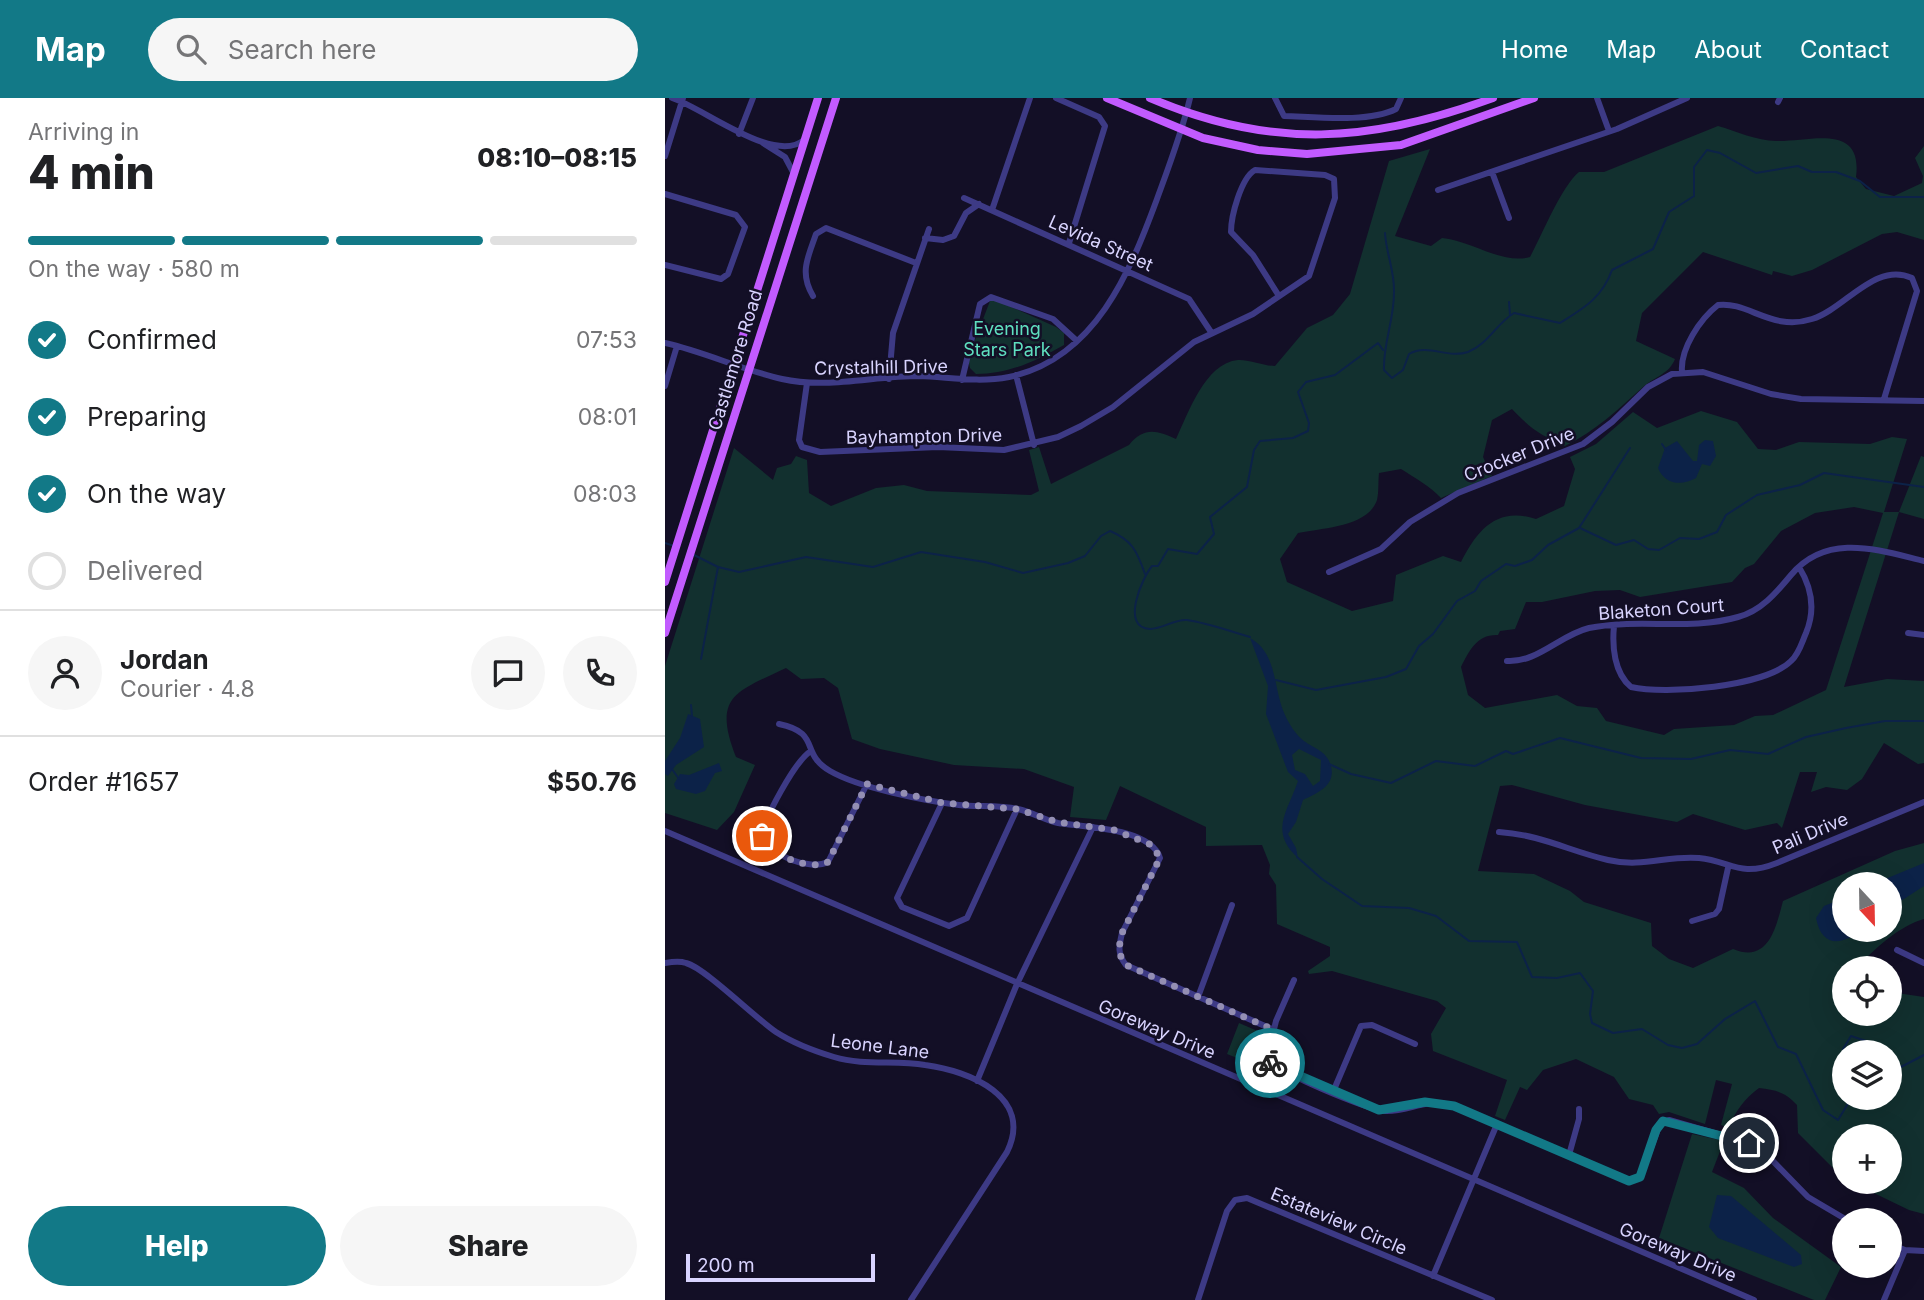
<!DOCTYPE html>
<meta charset="utf-8">
<style>
body{margin:0;font-family:Inter,sans-serif;background:#f6f6f6;color:#202124;height:100vh;display:flex;flex-direction:column;font-size:26px;white-space:nowrap}
*{box-sizing:border-box;margin:0}
p{font-size:23px;color:#757577}
.icon{flex:none;width:38px;height:38px;fill:none;stroke:currentColor;stroke-width:2;stroke-linecap:round;stroke-linejoin:round}
.map{position:relative;flex:1;overflow:hidden}
.details{display:flex;flex-direction:column;background:#fff;width:665px}
.details>*{flex:none}
.needle{width:46px;rotate:158deg}
.controls{position:absolute;left:1167px;top:774px;display:grid;gap:14px}
.controls a{display:grid;place-items:center;width:70px;height:70px;border-radius:50%;background:#fff;box-shadow:0 7px 28px #0002;font-size:35px}
.scale{position:absolute;left:21px;bottom:18px;width:189px;box-sizing:border-box;padding-left:7px;border:4px solid #d9d4ff;border-top:0;font-size:19px;line-height:24px;white-space:nowrap;color:#d9d4ff;-webkit-text-stroke:5px #130f26;paint-order:stroke}
.pin{position:absolute;display:grid;place-items:center;width:60px;height:60px;color:#fff;margin:-30px;border:4px solid #fff;border-radius:50%;box-shadow:0 2px 7px #0007}
.courier{position:absolute;display:grid;place-items:center;width:70px;height:70px;margin:-35px;border:5px solid #127987;border-radius:50%;background:#fff;color:#222;box-shadow:0 2px 9px #0007}
.headline em{font-style:normal;font-weight:800}
.headline div{display:flex;flex-direction:column-reverse}
.headline{display:flex;align-items:center;justify-content:space-between;height:119px;padding:0 28px}
h1{font-size:46px;font-weight:800;line-height:52px}
.bar{display:grid;grid-template-columns:repeat(4,1fr);gap:10px 7px;align-content:center;height:84px;padding:0 28px}
.bar i{height:9px;border-radius:5px;background:#e0e0e0}
.bar .on{background:#127987}
.bar p{grid-column:span 4}
.line{display:flex;align-items:center;gap:18px;padding:0 28px;border-top:2px solid #e0e0e0}
.line div{flex:1}
.round{display:grid;place-items:center;flex:none;width:74px;height:74px;border-radius:37px;background:#f6f6f6}
ol{padding:0 28px;list-style:none}
li{display:flex;align-items:center;gap:21px;height:77px}
li p{margin-inline-start:auto}
li .icon{padding:7px;border-radius:50%;background:#127987;color:#fff;stroke-width:4}
li:last-child{color:#757577}
li i{width:38px;height:38px;border:4px solid #e0e0e0;border-radius:50%}
.action{display:flex;gap:14px;margin-top:auto;padding:14px 28px}
.action a{flex:1;height:80px;border-radius:42px;background:#127987;color:#fff;font-size:28px;font-weight:800;line-height:80px;text-align:center}
.action a+a{background:#f6f6f6;color:#202124}
header{display:flex;align-items:center;gap:42px;box-sizing:border-box;height:98px;padding:0 35px;background:#127987;color:#fff}
header strong{font-size:33px}
nav{display:flex;gap:38px;margin-inline-start:auto;font-size:24px}
.search{width:490px;height:63px;background:#f6f6f6;display:flex;align-items:center;gap:18px;box-sizing:border-box;padding:0 24px;border-radius:38px;color:#757577;font-size:26px}
main{display:flex;flex:1;min-height:0}
.map>svg:first-child{display:block}
.green{fill:#12302f;fill-rule:evenodd}
.water{fill:#0c2248;fill-rule:evenodd}
.lines{fill:none;stroke-linecap:round;stroke-linejoin:round}
.stream{stroke:#0c2248;stroke-width:2}
.minor{stroke:#3d3a85;stroke-width:6}
.major{stroke:#c25bff;stroke-width:8}
.done{stroke:#948fb3;stroke-width:7;stroke-dasharray:0 12.6}
.route{stroke:#127987;stroke-width:9}
.labels{text-anchor:middle;dominant-baseline:central;stroke-width:5;stroke-linejoin:round;paint-order:stroke}
.street-label{font-size:18px;fill:#d9d4ff;stroke:#130f26}
.park-label{font-size:18px;fill:#5fe0c0;stroke:#130f26}
</style>
<header>
<strong>Map</strong>
<div class="search"><svg class="icon" aria-label="search" viewBox="0 0 24 24"><circle cx="10" cy="10" r="6"/><path d="M15 15l6 6"/></svg>Search here</div>
<nav><a>Home</a><a>Map</a><a>About</a><a>Contact</a></nav>
</header>
<main>
<section class="details">
<div class="headline"><div><h1>4 min</h1><p>Arriving in</p></div><em>08:10–08:15</em></div>
<div class="bar"><i class="on"></i><i class="on"></i><i class="on"></i><i></i><p>On the way · 580 m</p></div>
<ol>
<li><svg class="icon" aria-label="check" viewBox="0 0 24 24"><path d="M5 12l5 5 9-10"/></svg>Confirmed<p>07:53</p></li>
<li><svg class="icon" aria-label="check" viewBox="0 0 24 24"><path d="M5 12l5 5 9-10"/></svg>Preparing<p>08:01</p></li>
<li><svg class="icon" aria-label="check" viewBox="0 0 24 24"><path d="M5 12l5 5 9-10"/></svg>On the way<p>08:03</p></li>
<li><i></i>Delivered</li>
</ol>
<div class="line" style="height:126px"><a class="round"><svg class="icon" aria-label="person" viewBox="0 0 24 24"><circle cx="12" cy="8" r="4"/><path d="M4 21q1-7 8-7t8 7"/></svg></a><div><b>Jordan</b><p>Courier · 4.8</p></div><a class="round"><svg class="icon" aria-label="chat" viewBox="0 0 24 24"><path d="M4 5h16v11H9l-5 4z"/></svg></a><a class="round"><svg class="icon" aria-label="phone" viewBox="0 0 24 24"><path d="M5 4h4l2 5-3 2q2 4 5 5l2-3 5 2v4C11 20 4 13 5 4z"/></svg></a></div>
<div class="line" style="height:91px"><div>Order #1657</div><b>$50.76</b></div>
<div class="action"><a>Help</a><a>Share</a></div>
</section>
<div class="map">
<svg width="1259" height="1202" viewBox="0 0 1259 1202">
<rect width="100%" height="100%" fill="#130f26"/>
<path class="green" d="M1053,28C1071,33 1092,43 1111,43C1145,44 1198,24 1191,79L1201,91L1229,98L1257,85L1258,78L1250,60L1259,48V142L1232,134L1217,136L1147,172L1127,178L1108,173L1107,177L1038,154L977,215L971,243L1010,261C1004,276 991,278 978,289C953,311 931,333 900,348C875,337 866,331 847,311L827,322L818,359L827,378L776,400C765,388 750,380 736,371L714,375C713,383 714,394 712,402C703,429 657,430 633,435L615,461L622,484L687,513L728,503L731,477L778,458L796,464C812,432 832,408 871,421L899,408L910,371L905,359L931,346L968,314L992,330L1036,313L1072,324L1093,351L1111,352L1134,344L1205,346L1227,339L1242,341L1219,414H1234L1256,358L1259,359V421L1234,414L1179,589L1222,581L1259,583V665L1253,666L1219,645L1197,681L1182,692L1161,689L1146,694L1152,674H1135L1117,730L1112,725L1080,732L1028,716L1012,724L920,707L847,687L835,688L813,773L869,776L905,793L919,804L986,825L987,848L1004,861L1028,870L1068,851C1104,866 1111,829 1118,803L1230,753L1259,745V821C1234,828 1209,851 1192,870H1180V915H1225V894L1259,899V1116L1244,1112L1184,1083H1225V1038H1180L1179,1081L1133,1035L1132,1007C1120,994 1111,992 1094,990C1080,1000 1070,1014 1063,1030L1056,1027L1067,986L1051,982L1040,1026L1004,1014L994,1016L988,1007L964,1001L949,979L911,961L878,972L862,992L855,989L840,1022L830,1018L842,982L768,953L766,936L781,910L772,903L667,873L644,876L643,873L665,858V849L612,826L611,787L604,776L605,767L597,747L541,748V729L455,688L441,722L405,719L409,689L359,671L289,667L215,651L187,641L173,590L159,580L136,581L121,570C71,594 47,598 71,659L90,667L69,714L52,732L0,715V568L69,350L108,382L112,370L126,366L131,358L142,362L144,395L166,408L211,390L239,387L262,393L366,397L374,393L364,352L374,349L386,386L464,347C479,329 491,332 511,341C523,316 540,265 573,262C581,261 600,268 610,268L642,230L668,217L685,196L724,63L765,51L730,138L766,148L777,140C805,142 837,167 865,159C878,135 896,89 914,74H939ZM1189,409L1218,415L1161,592L1108,617L1090,618L1069,627L1009,631L999,637L941,623L932,610L912,608L892,597L820,610L803,597L796,569C804,553 812,536 833,537L835,533L850,531L861,504H877L930,493L955,492L975,499L1067,484L1080,470L1089,466L1116,433L1150,415ZM1180,786H1225V831H1180ZM1180,954H1225V999H1180Z
M325,203H333L391,229L399,235V247C371,263 344,276 311,276L305,270L303,260Z
M574,925L595,934C601,945 593,957 597,970L562,956Z
M1027,1036L1059,1043L1047,1074L1079,1090L1108,1120L1176,1169L1160,1202H1149L994,1140Z"/>
<path class="water" d="M1040,342L1048,343L1051,358L1045,368L1037,366L1031,380C1017,388 1000,387 993,370L1000,350L1012,343L1028,363H1032L1034,347Z
M585,540C613,555 608,592 620,617C624,626 631,637 639,643C650,651 662,653 666,668C671,688 652,695 638,702L631,724L623,736L631,750L633,760C604,733 622,715 633,683L623,674L601,616L603,588ZM634,651L656,662L655,683L648,688L640,676L630,672L627,657Z
M23,616L35,621L39,649L11,667L3,678L0,676V663L15,640Z
M54,665L57,673L50,675L40,693L31,696L11,691L9,686L15,676L24,677Z
M1259,765V788L1225,810V786H1208Z
M1179,800L1180,831H1198C1178,847 1157,851 1151,820L1159,808Z
M1052,1097L1066,1098L1136,1157L1137,1166L1129,1169L1053,1140L1044,1129Z"/>
<g class="lines">
<path class="stream" d="M720,135C721,155 730,174 729,195C729,222 718,246 719,272L727,280L738,272L744,256C763,245 782,261 803,254C823,246 831,226 849,215L895,225C919,210 937,200 947,172L988,151L1004,114L1029,98V69L1042,52L1055,55L1091,75L1133,68L1147,74H1171L1195,83L1215,99H1259
M844,204L845,217
M997,346L1001,352
M915,430L951,447L969,442L983,451L994,452L1015,440L1034,441L1052,434L1061,417L1092,397L1135,387L1159,375L1259,389
M0,445L9,448
M27,456L53,469L74,474L141,459L208,469L256,454L320,464L358,475L403,465L420,458L436,438L445,433C467,442 472,453 480,476
M585,539C564,533 543,525 522,522C509,521 498,531 485,531C455,530 477,480 487,468H493L503,451L532,456L549,436L545,419L582,389L589,352L595,343L628,340L643,333L644,325L633,294L641,284L670,277L713,245L718,252
M36,561L53,469
M611,582L651,592L721,579L741,571L754,548L768,536L792,503L810,493L816,483L841,466L850,468L867,462L883,447L914,430L965,350
M26,607L27,618
M664,666L686,676L726,685L771,663L810,668L841,653L848,656L895,640L976,660L1026,661L1065,652L1103,656L1141,639L1181,630L1220,623H1259
M7,671L14,681
M632,759L657,781L697,808L744,810L771,818L804,843L852,844L867,879L892,880L915,875L928,893L925,916L927,925L948,935L977,931L1003,947L1017,950L1032,946L1060,921L1090,903L1113,949L1131,956L1158,1012L1173,1022L1187,999
M1180,955L1178,951L1186,938L1201,943L1215,954
M1225,967L1232,971L1259,957"/>
<path class="minor" d="M7,0C39,10 109,67 139,42
M391,0L434,19L440,28L404,145
M610,0L619,18C651,19 703,25 731,11L736,0
M932,0L944,33
M1113,4L1115,0
M74,36L88,0
M98,45L120,59L128,74
M0,58L18,0
M827,74L844,120
M773,92L952,31L1022,0
M0,96L71,117L80,129L63,176L56,181L0,167
M299,100L524,201L546,234
M327,112L365,0
M260,140L278,142L289,138L301,115L314,106
M148,198C134,175 143,159 151,136L161,130L251,165
M0,245C40,254 77,272 117,281C162,291 208,278 254,278C284,279 313,285 344,279C430,261 465,174 492,101C504,68 517,34 525,0
M1017,274C1015,251 1035,221 1053,207C1083,203 1107,234 1147,221C1180,211 1210,163 1247,180L1252,193L1219,301
M351,277L369,347
M224,281L228,235L264,131
M297,282L315,206L326,199L388,221L412,243
M142,285L134,342L137,349L155,354L273,349L339,352L393,339L416,328L448,309L529,244L588,216L644,178L670,100L669,81L660,77L590,72C576,80 566,118 566,134L588,157L614,198
M0,288L12,248
M664,474L716,451L745,424L793,395L918,346L947,324L983,289L1007,276L1038,274L1106,296L1136,301L1259,303
M949,528C947,548 949,575 966,589C1000,597 1100,589 1126,563C1134,556 1137,544 1141,535C1151,511 1147,490 1134,469
M1243,535L1259,537
M842,563C872,565 895,537 924,530C972,520 1025,533 1073,519C1096,513 1111,495 1126,477C1162,434 1213,452 1259,463
M114,626C157,635 134,655 165,673C194,690 261,703 294,707C313,709 334,707 353,711C367,714 379,722 393,725C419,729 486,730 495,760L457,835C454,848 452,856 461,867L609,932
M146,653C131,662 98,721 97,739C106,758 145,773 163,764L202,686
M277,705L232,800L237,809L284,828L302,820L352,711
M0,733L1089,1202
M834,734C877,737 904,753 943,762C978,770 1003,757 1034,760C1066,763 1074,780 1112,765L1259,704
M1027,823L1050,816L1054,811L1063,770
M1232,852L1259,865
M0,865C6,864 15,863 21,865C40,870 89,919 111,934C128,945 149,953 169,959C199,968 230,962 260,967C305,973 369,999 342,1054L246,1202
M629,882L611,923L602,960C609,973 703,1012 720,1013C746,1014 758,999 789,1008L964,1083L975,1079L995,1026L1004,1022L1084,1045L1101,1056L1143,1099L1182,1122
M533,899L567,807
M312,983L352,886L428,729
M668,994L696,928L707,927L750,946
M904,1057L914,1021V1011
M1225,1146L1240,1152L1259,1153
M768,1178L832,1026
M533,1202L562,1113L570,1102L582,1100L827,1202
M1219,1202L1240,1152"/>
<path class="major" d="M442,0L538,40L593,52L642,56L736,47L869,0
M485,0C607,52 705,45 828,0
M0,484L153,0
M0,535L171,0"/>
</g>
<g class="lines">
<path class="done" d="M97,738C106,758 144,773 163,764L202,686L278,705L352,711L392,724L449,732L487,747L495,760L457,835C454,848 452,856 461,867L609,932L602,956L605,965"/>
<path class="route" d="M605,965L714,1012L760,1004L789,1008L964,1083L975,1079L991,1032L998,1023L1084,1045"/>
</g>
<g class="labels">
<g class="street-label">
<text transform="translate(436 145) rotate(24)">Levida Street</text>
<text transform="translate(70 262) rotate(-73)">Castlemore Road</text>
<text transform="translate(216 269) rotate(-1)">Crystalhill Drive</text>
<text transform="translate(259 338) rotate(-1)">Bayhampton Drive</text>
<text transform="translate(854 356) rotate(-22)">Crocker Drive</text>
<text transform="translate(996 511) rotate(-4)">Blaketon Court</text>
<text transform="translate(1145 735) rotate(-23)">Pali Drive</text>
<text transform="translate(492 931) rotate(23)">Goreway Drive</text>
<text transform="translate(215 948) rotate(7)">Leone Lane</text>
<text transform="translate(674 1123) rotate(23)">Estateview Circle</text>
<text transform="translate(1013 1154) rotate(23)">Goreway Drive</text>
</g>
<g class="park-label">
<text x="342" y="230">Evening<tspan x="342" dy="21">Stars Park</tspan></text>
</g>
</g>
</svg>
<div class="controls">
<a><svg class="needle" viewBox="-14 -14 28 28"><path d="M0-13l5 13h-10z" fill="#e53935"/><path d="M0 13l5-13h-10z" fill="#757577"/></svg></a>
<a><svg class="icon" aria-label="locate" viewBox="0 0 24 24"><circle cx="12" cy="12" r="6"/><path d="M12 2v4M12 18v4M2 12h4M18 12h4"/></svg></a>
<a><svg class="icon" aria-label="layers" viewBox="0 0 24 24"><path d="M12 4l9 5-9 5-9-5zM3 14l9 5 9-5"/></svg></a>
<a>+</a>
<a>−</a>
</div>
<div class="scale">200 m</div>
<div class="pin" style="left:97px;top:738px;background:#ea580c"><svg class="icon" aria-label="bag" viewBox="0 0 24 24"><path d="M5 8h14l-1 12H6zM9 8a3 3 0 0 1 6 0"/></svg></div>
<div class="pin" style="left:1084px;top:1045px;background:#1f2937"><svg class="icon" aria-label="home" viewBox="0 0 24 24"><path d="M3 11l9-7 9 7M6 9v11h12V9"/></svg></div>
<div class="courier" style="left:605px;top:965px"><svg class="icon" aria-label="bike" viewBox="0 0 24 24"><circle cx="6" cy="16" r="4"/><circle cx="18" cy="16" r="4"/><path d="M6 16l4-8h5l3 8M10 8l3 8H6M13 5h3"/></svg></div>
</div>
</main>
